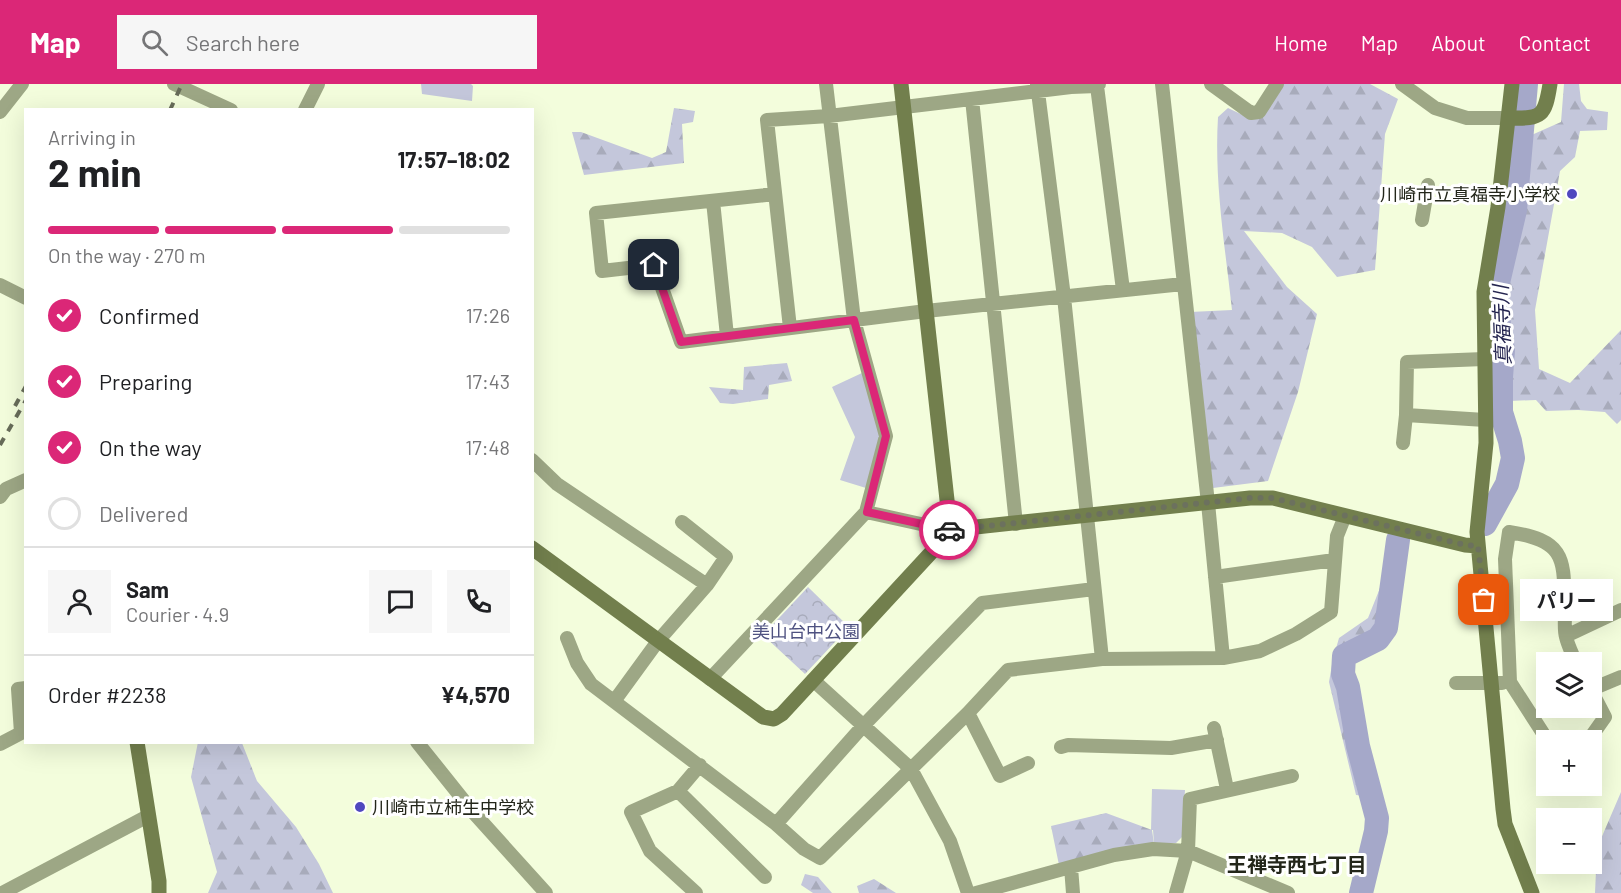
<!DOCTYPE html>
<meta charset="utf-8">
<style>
body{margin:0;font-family:Barlow,"Noto Sans JP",sans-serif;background:#f6f6f6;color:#202124;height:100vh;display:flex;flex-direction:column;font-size:22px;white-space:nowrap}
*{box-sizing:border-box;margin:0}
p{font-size:20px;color:#757577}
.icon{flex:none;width:33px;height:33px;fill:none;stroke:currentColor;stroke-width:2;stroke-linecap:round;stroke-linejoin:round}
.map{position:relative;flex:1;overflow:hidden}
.side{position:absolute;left:24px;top:24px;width:510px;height:636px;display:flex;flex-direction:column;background:#fff;border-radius:0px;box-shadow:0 6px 24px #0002}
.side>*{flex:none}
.tools{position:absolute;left:1536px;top:568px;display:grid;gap:12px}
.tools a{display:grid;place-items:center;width:66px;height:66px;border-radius:0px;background:#fff;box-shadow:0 6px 24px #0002;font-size:30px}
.pin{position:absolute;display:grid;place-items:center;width:51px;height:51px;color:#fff;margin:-26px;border-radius:12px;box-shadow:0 3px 9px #0006}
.courier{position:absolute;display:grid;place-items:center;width:60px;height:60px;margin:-30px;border:4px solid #db2777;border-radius:50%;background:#fff;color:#222;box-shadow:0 2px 8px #0007}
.bubble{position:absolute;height:42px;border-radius:0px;background:#fff;box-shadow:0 6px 24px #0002;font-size:20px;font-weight:700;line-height:42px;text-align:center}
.summary em{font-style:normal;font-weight:700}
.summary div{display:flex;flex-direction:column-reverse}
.summary{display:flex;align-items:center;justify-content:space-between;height:102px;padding:0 24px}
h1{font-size:39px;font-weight:700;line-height:45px}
.bar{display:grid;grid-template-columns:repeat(4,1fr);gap:9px 6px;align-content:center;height:72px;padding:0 24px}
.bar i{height:8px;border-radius:4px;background:#e0e0e0}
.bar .active{background:#db2777}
.bar p{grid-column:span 4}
.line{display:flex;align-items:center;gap:15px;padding:0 24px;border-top:2px solid #e0e0e0}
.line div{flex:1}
.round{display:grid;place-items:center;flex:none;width:63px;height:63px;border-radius:0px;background:#f6f6f6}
ol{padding:0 24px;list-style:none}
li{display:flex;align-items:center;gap:18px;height:66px}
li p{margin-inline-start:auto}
li .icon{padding:6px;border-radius:50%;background:#db2777;color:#fff;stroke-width:4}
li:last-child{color:#757577}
li i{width:33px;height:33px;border:3px solid #e0e0e0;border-radius:50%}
header{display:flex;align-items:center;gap:36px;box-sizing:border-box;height:84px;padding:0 30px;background:#db2777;color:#fff}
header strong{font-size:28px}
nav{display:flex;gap:33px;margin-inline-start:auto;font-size:21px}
.search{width:420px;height:54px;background:#f6f6f6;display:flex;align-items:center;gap:15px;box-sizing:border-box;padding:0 21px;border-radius:0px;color:#757577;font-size:22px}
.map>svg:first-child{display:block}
.green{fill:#c4c7db}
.forest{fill:url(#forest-firs)}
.park{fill:url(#park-crowns)}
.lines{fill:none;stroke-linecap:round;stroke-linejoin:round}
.river{stroke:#a5a8c9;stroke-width:24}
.street{stroke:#9da785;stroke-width:14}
.secondary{stroke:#727f4d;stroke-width:15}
.rail{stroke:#676c59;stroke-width:4;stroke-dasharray:8 8;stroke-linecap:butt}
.done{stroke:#6c715e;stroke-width:6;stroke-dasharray:0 10.8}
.route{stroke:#db2777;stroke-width:8}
.poi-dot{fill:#5048bf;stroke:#fff;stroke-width:2}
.labels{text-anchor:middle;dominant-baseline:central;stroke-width:6;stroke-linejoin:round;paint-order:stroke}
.poi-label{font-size:18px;fill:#23261a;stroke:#fff;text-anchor:end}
.park-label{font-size:18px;fill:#4f5281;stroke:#fff}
.water-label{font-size:20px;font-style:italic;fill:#252550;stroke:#fff}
.neighbourhood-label{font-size:20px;font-weight:bold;fill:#23261a;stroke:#fff}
</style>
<header>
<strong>Map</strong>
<div class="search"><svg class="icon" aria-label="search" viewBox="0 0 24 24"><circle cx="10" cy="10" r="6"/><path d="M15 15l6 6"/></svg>Search here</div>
<nav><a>Home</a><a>Map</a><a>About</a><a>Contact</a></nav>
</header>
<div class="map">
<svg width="1621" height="809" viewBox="0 0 1621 809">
<defs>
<pattern id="forest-firs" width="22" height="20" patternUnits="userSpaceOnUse" patternTransform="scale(1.5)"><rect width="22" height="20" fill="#c4c7db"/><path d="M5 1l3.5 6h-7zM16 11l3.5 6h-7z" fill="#a8abbb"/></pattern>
<pattern id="park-crowns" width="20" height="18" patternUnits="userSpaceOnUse" patternTransform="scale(1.5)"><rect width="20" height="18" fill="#c4c7db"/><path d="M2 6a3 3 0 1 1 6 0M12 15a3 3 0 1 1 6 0" fill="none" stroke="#a8abbb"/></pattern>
</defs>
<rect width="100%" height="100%" fill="#f3fddc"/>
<path class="green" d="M421,0H471L473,2L472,17L422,10Z
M862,289L885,346L866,404L840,396L855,353L832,303Z
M1152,705L1185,706L1182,753L1176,759L1154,760L1153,746H1151Z"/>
<path class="forest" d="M1280,0H1370L1398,15L1385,50L1375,186L1337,193L1312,163L1282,149L1244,147L1287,203L1317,230L1298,308L1268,397L1213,404L1190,228L1232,226C1225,162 1214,97 1218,33L1228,24L1251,35Z
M1564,0H1579L1581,17L1587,25L1608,28L1607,46L1580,47L1575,73L1560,87L1535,226L1539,285L1570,299L1621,246V336L1617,340L1605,328L1578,326L1546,327L1536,316L1509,317L1496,309L1527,53L1561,38Z
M674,24L695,27L693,38L682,40L684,79L584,91L572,48H581L652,74L666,68Z
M787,279L792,297L769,301L768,315L733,320L720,319L709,303L743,306L744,283Z
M1394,500L1383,549C1365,556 1346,560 1340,580L1366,712L1356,711L1329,598L1333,575L1339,554L1368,534L1380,504Z
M198,658L242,659L257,697L296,743L319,780L333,809H208L217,788L191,693Z
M1621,708V809H1595L1597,764Z
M1106,729L1152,746L1154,760L1059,781L1051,742Z
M805,790L818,793L832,809H813L801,801Z
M874,795L896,809H859L857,802Z"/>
<path class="park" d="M808,503L849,543L805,590L763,551Z"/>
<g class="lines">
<path class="river" d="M1485,440L1507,400L1513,374L1510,357L1501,328V293L1503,266L1497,227V203L1515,126L1526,0
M1361,809L1376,747L1377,734L1358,662L1348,603L1343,590L1344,572L1378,555L1386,544L1398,456"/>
<path class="street" d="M174,0L231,26
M1037,0L1064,213L1102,575
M1162,0L1208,419L1223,574
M1211,0L1251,29L1259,28L1277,0
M1402,0L1435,24L1467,34H1510
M1097,2L1123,206
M972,15L1016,440
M305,26L318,0
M0,28L22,0
M775,110L596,129L602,187L654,181L681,258L926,227L1183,200
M713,117L727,252
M1422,136L1428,101
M0,201L26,214
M790,244L767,36L829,32L1071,3L1097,2L1099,0
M1484,275L1407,278L1406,331L1485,336
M1403,359L1406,331
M532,376L557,400L707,501
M0,413L6,405L26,396
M866,428L948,446
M1215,493L1334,476
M1566,552L1621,526
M567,554L577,579L591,600L776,740L804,765L820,774L968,629L1008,586L1102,575L1223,574L1260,567L1296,550L1331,528L1337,452L1345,432
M710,595L866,428L886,352L854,236L826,0
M813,596L911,685L950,757L968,809
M1456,599H1502
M1592,605L1621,593
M615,616L658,557L707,501L726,473L682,438
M968,629L1000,692L1028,679
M1214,644L1227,705
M1548,657L1510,598L1505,475L1509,448C1570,457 1563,478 1565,530C1565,537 1564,546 1566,553C1568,562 1573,571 1576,579
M1588,657L1605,633L1592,608
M417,658L473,728L546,809
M0,660L21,649L18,605L26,604
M1061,663L1068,661L1171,664L1217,656
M678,707L765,793
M776,740L863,642L982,519L1094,505
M1071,783L1073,809
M2,809L148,732
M696,809L650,767L631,728L678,707L700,681
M976,809L1114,771L1153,765L1188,767L1288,809
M1176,809L1188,767L1190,715L1292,692"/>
<path class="secondary" d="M1512,0L1498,123L1484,208L1486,359L1477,448L1503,725L1505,740L1532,809
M1510,34C1542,35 1545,32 1550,0
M948,446L1250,414H1273L1465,461L1478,462
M532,464L763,633L774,635L782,630L939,460L948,446L949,434L901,0
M137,658L159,797V809"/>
<path class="rail" d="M170,26L182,0
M15,322L26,302
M0,361L26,316"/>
</g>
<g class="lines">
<path class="done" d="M949,446L1250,414H1273L1465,461L1478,462L1484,516"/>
<path class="route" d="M654,181L681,258L854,236L886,352L867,428L949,446"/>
</g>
<g class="poi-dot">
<circle cx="1572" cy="110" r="6"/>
<circle cx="360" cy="723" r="6"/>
</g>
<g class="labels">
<g class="poi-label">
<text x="1560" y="110">川崎市立真福寺小学校</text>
<text x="372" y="723" text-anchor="start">川崎市立柿生中学校</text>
</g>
<g class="park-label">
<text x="806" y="547">美山台中公園</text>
</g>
<g class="water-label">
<text transform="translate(1501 241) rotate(-92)">真福寺川</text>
</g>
<g class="neighbourhood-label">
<text x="1297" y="780">王禅寺西七丁目</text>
</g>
</g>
</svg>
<div class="tools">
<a><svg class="icon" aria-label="layers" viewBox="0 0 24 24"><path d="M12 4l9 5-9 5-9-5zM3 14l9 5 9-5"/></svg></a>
<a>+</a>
<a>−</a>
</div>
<div class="pin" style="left:1484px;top:516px;background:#ea580c"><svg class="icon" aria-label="bag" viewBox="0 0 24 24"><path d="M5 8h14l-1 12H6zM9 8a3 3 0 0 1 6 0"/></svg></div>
<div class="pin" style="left:654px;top:181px;background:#1f2937"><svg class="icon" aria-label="home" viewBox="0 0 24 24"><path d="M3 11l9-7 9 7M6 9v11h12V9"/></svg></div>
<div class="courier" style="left:949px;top:446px"><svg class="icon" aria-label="car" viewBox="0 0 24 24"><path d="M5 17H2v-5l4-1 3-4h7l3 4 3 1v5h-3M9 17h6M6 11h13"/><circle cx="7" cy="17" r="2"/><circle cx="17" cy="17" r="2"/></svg></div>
<div class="bubble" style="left:1520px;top:495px;width:93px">パリー</div>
<section class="side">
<div class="summary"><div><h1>2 min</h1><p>Arriving in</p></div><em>17:57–18:02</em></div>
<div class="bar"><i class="active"></i><i class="active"></i><i class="active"></i><i></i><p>On the way · 270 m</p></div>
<ol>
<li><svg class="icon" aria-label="check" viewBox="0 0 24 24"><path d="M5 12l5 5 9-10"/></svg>Confirmed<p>17:26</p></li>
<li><svg class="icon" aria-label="check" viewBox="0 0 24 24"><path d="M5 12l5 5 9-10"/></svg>Preparing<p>17:43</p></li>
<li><svg class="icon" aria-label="check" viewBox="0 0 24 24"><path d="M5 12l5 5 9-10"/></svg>On the way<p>17:48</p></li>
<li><i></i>Delivered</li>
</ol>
<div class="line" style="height:108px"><a class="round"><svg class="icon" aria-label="person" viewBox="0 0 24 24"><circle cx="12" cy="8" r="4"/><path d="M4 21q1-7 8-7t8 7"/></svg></a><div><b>Sam</b><p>Courier · 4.9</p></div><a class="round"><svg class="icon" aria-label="chat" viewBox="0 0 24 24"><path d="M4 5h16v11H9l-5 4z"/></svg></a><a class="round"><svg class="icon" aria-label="phone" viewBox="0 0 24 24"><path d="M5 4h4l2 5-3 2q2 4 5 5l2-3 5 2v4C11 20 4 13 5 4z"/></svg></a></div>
<div class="line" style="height:78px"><div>Order #2238</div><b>¥4,570</b></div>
</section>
</div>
